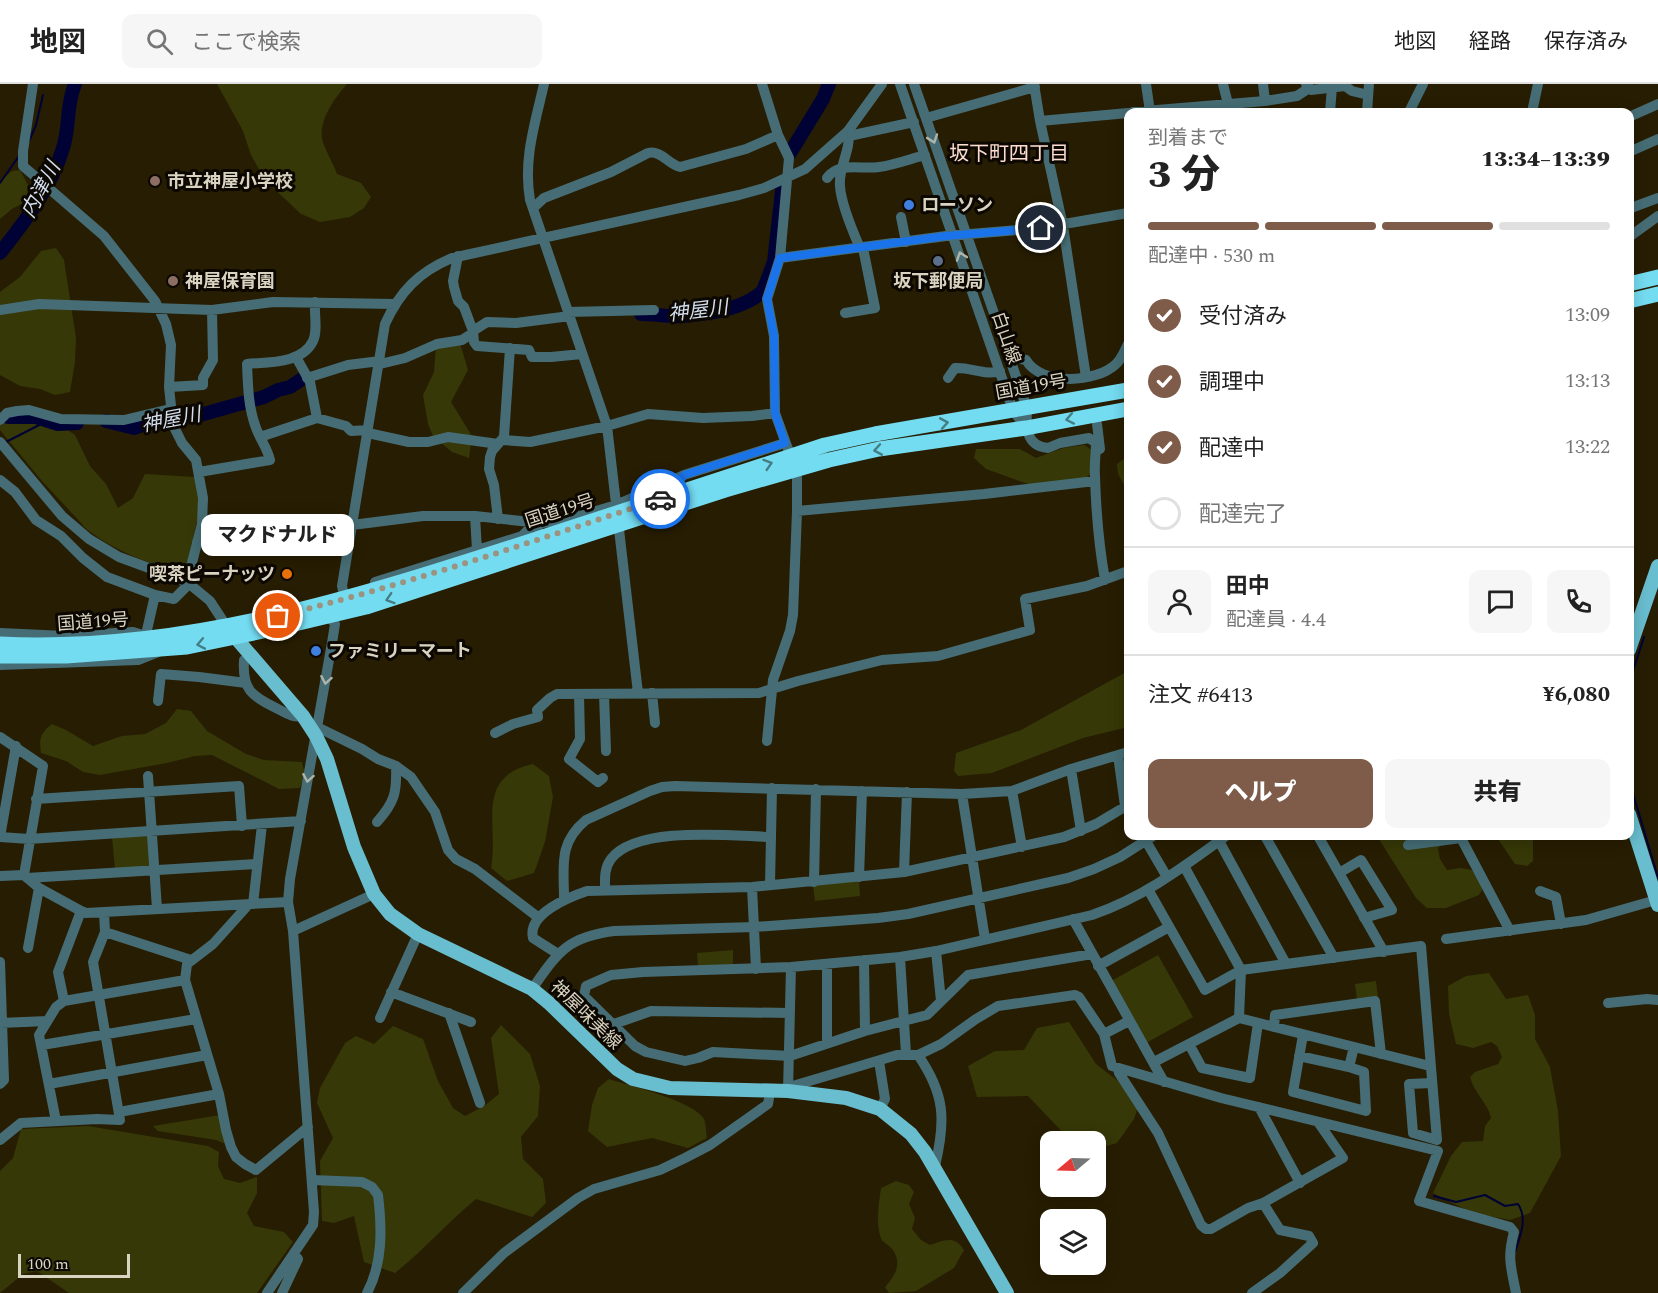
<!DOCTYPE html>
<html lang="ja">
<meta charset="utf-8">
<style>
body{margin:0;font-family:Spectral,"Noto Sans JP",serif;background:#f6f6f6;color:#222;height:100vh;display:flex;flex-direction:column;font-size:22px;white-space:nowrap}
*{box-sizing:border-box;margin:0}
p{font-size:20px;color:#767676}
.icon{flex:none;width:33px;height:33px;fill:none;stroke:currentColor;stroke-width:2;stroke-linecap:round;stroke-linejoin:round}
.map{position:relative;flex:1;overflow:hidden}
.sheet{position:absolute;left:1124px;top:24px;width:510px;height:732px;display:flex;flex-direction:column;background:#fff;border-radius:12px;box-shadow:0 3px 15px #0003}
.sheet>*{flex:none}
.needle{width:39px;rotate:251deg}
.controls{position:absolute;left:1040px;top:1047px;display:grid;gap:12px}
.controls a{display:grid;place-items:center;width:66px;height:66px;border-radius:12px;background:#fff;box-shadow:0 3px 15px #0003;font-size:30px}
.scale{position:absolute;left:18px;bottom:15px;width:112px;box-sizing:border-box;padding-left:6px;border:3px solid #d9d3c2;border-top:0;font-size:16px;line-height:21px;white-space:nowrap;color:#d9d3c2;-webkit-text-stroke:4px #0c0801;paint-order:stroke}
.pin{position:absolute;display:grid;place-items:center;width:51px;height:51px;color:#fff;margin:-26px;border:3px solid #fff;border-radius:50%;box-shadow:0 2px 6px #0007}
.courier{position:absolute;display:grid;place-items:center;width:60px;height:60px;margin:-30px;border:4px solid #1a73e8;border-radius:50%;background:#fff;color:#222;box-shadow:0 2px 8px #0007}
.bubble{position:absolute;height:42px;border-radius:12px;background:#fff;box-shadow:0 3px 15px #0003;font-size:20px;font-weight:800;line-height:42px;text-align:center}
.summary em{font-style:normal;font-weight:800}
.summary div{display:flex;flex-direction:column-reverse}
.summary{display:flex;align-items:center;justify-content:space-between;height:102px;padding:0 24px}
h1{font-size:39px;font-weight:800;line-height:45px}
.bar{display:grid;grid-template-columns:repeat(4,1fr);gap:9px 6px;align-content:center;height:72px;padding:0 24px}
.bar i{height:8px;border-radius:4px;background:#e0e0e0}
.bar .active{background:#7f5b4a}
.bar p{grid-column:span 4}
.line{display:flex;align-items:center;gap:15px;padding:0 24px;border-top:2px solid #e0e0e0}
.line div{flex:1}
.round{display:grid;place-items:center;flex:none;width:63px;height:63px;border-radius:12px;background:#f6f6f6}
ol{padding:0 24px;list-style:none}
li{display:flex;align-items:center;gap:18px;height:66px}
li p{margin-inline-start:auto}
li .icon{padding:6px;border-radius:50%;background:#7f5b4a;color:#fff;stroke-width:4}
li:last-child{color:#767676}
li i{width:33px;height:33px;border:3px solid #e0e0e0;border-radius:50%}
.cta{display:flex;gap:12px;margin-top:auto;padding:12px 24px}
.cta a{flex:1;height:69px;border-radius:12px;background:#7f5b4a;color:#fff;font-size:24px;font-weight:800;line-height:69px;text-align:center}
.cta a+a{background:#f6f6f6;color:#222}
header{display:flex;align-items:center;gap:36px;box-sizing:border-box;height:84px;padding:0 30px;background:#fff;border-bottom:2px solid #e0e0e0}
header strong{font-size:28px}
nav{display:flex;gap:33px;margin-inline-start:auto;font-size:21px}
.search{width:420px;height:54px;background:#f6f6f6;display:flex;align-items:center;gap:15px;box-sizing:border-box;padding:0 21px;border-radius:12px;color:#767676;font-size:22px}
.map>svg:first-child{display:block}
.green{fill:#363807}
.lines{fill:none;stroke-linecap:round;stroke-linejoin:round}
.stream{stroke:#000236;stroke-width:2}
.river{stroke:#000236;stroke-width:14}
.minor{stroke:#466d75;stroke-width:10}
.major{stroke:#68bdce;stroke-width:14}
.highway{stroke:#74dcf1;stroke-width:15}
.oneway{stroke:#adb4ab}
.oneway2{stroke:#457d85}
.done{stroke:#9b937f;stroke-width:6;stroke-dasharray:0 10.8}
.route{stroke:#1a73e8;stroke-width:8}
.education-dot{fill:#8d6e63;stroke:#0c0801;stroke-width:2}
.shop-dot{fill:#3f7fe0;stroke:#0c0801;stroke-width:2}
.service-dot{fill:#5c6f8a;stroke:#0c0801;stroke-width:2}
.food-dot{fill:#e8710a;stroke:#0c0801;stroke-width:2}
.labels{text-anchor:middle;dominant-baseline:central;stroke-width:6;stroke-linejoin:round;paint-order:stroke}
.poi-label{font-size:18px;font-weight:bold;fill:#d9d3c2;stroke:#0c0801;text-anchor:start}
.street-label{font-size:18px;fill:#d9d3c2;stroke:#0c0801}
.neighbourhood-label{font-size:20px;fill:#fbdcce;stroke:#0c0801}
.water-label{font-size:20px;font-style:italic;fill:#d2ddee;stroke:#0c0801}
</style>
<header>
<strong>地図</strong>
<div class="search"><svg class="icon" aria-label="search" viewBox="0 0 24 24"><circle cx="10" cy="10" r="6"/><path d="M15 15l6 6"/></svg>ここで検索</div>
<nav><a>地図</a><a>経路</a><a>保存済み</a></nav>
</header>
<div class="map">
<svg width="1658" height="1209" viewBox="0 0 1658 1209">
<rect width="100%" height="100%" fill="#271d02"/>
<path class="green" d="M217,0H347C335,14 319,35 322,55C325,66 333,79 337,90L361,99L371,113L364,124L350,133L320,138L301,130L265,96L251,71L243,47Z
M20,86L28,101L27,117L12,125L0,135V97L12,87Z
M56,164L64,176L76,254L75,278L70,308L55,311L40,305L20,302L0,291V208L20,193L41,167Z
M460,259L468,286L451,318L472,352L469,374L452,368L433,352L428,340L423,311L434,288L436,262Z
M28,328L56,338L75,351L90,382L106,400L118,424L133,414L145,390L195,393L200,426L185,489C149,480 111,466 83,442V441L42,397L0,346V330Z
M1084,361L1092,366L1091,389L1085,395L1031,401L986,385L974,374L976,365H1020L1036,374L1063,364Z
M1128,372V408L1118,390L1117,380Z
M1128,587V643L1083,654L992,689L958,692L954,687L956,669L1021,646Z
M177,625L191,627L207,647L246,670L264,676L302,678L305,691L300,704L279,705L212,671L195,672L167,679L100,691L83,688L66,677L41,669C39,655 40,649 52,640L66,646L93,662L122,652L145,650L166,639Z
M533,680L549,692L553,713L545,758L534,789L507,797L491,784C499,740 474,693 533,680Z
M146,751L149,753L151,782L115,786L112,753Z
M1377,752H1454L1438,764L1440,775L1447,786L1461,784L1472,786L1484,803L1479,811L1446,824H1427L1416,814Z
M1496,752H1533V777L1527,782L1515,780Z
M859,797L860,812L815,817L813,801Z
M733,866V882L698,883L697,869Z
M1158,871L1193,933L1146,959L1111,897Z
M1489,889L1506,915L1528,911L1535,931V955L1550,983L1558,1027L1561,1072L1530,1129L1510,1136L1472,1129L1433,1109L1451,1072L1462,1058L1483,1057L1485,1042L1491,1034C1488,1019 1474,1009 1470,993L1475,988L1498,980L1502,973L1497,962L1491,958L1473,964L1456,960L1449,930L1448,902L1466,892Z
M1376,897L1378,913L1357,916L1355,900Z
M1069,938L1096,980L1118,997L1138,1023L1134,1035L1117,1059L1095,1065V1058L1071,1057L1028,1012L977,1013L968,982L995,967L1024,966L1037,944Z
M501,941L530,970L540,1002L538,1032L521,1053L523,1075L543,1095L546,1119L532,1133L476,1115C448,1138 424,1166 395,1189L364,1178L354,1132L334,1139L322,1137L320,1077L333,1054L317,1019L320,1004L345,959L356,952L374,960L393,942L423,955L438,997L453,1024L465,1032L484,1022L499,1010L491,954Z
M609,995C630,1002 694,1017 704,1035C706,1040 706,1048 707,1054L688,1064L652,1054L607,1063L588,1047L592,1021L598,1004Z
M220,1031L228,1061L216,1056L158,1047L153,1042Z
M88,1042L208,1062L219,1068L218,1082L224,1095L240,1099L257,1093V1109L247,1129L254,1142L284,1148L293,1158L257,1209H69L37,1187L23,1190L0,1209V1087L13,1074L21,1045Z
M896,1097L909,1101L914,1108L909,1120L915,1134L912,1145L921,1156L930,1161C944,1156 955,1151 964,1166L954,1184L916,1207L889,1209L885,1203C895,1192 903,1179 892,1165C890,1162 884,1159 882,1156C875,1143 879,1118 881,1104Z"/>
<g class="lines">
<path class="stream" d="M29,57L36,41L43,11
M0,99L19,72
M6,358L49,336
M1629,599L1644,553
M1629,696L1658,794
M1434,1112L1456,1118L1485,1111L1505,1122L1518,1120C1528,1135 1520,1152 1515,1168"/>
<path class="river" d="M790,69L823,15L829,0
M0,169C24,139 52,102 63,64C70,43 66,21 75,0
M641,230C655,230 669,233 683,232C708,230 745,225 763,207L774,178L783,98
M8,333H36L58,340L77,339
M106,337L134,344L168,332L200,331L264,313L278,306L290,303L302,295"/>
<path class="minor" d="M33,0L23,67V82L104,152L155,217L166,240L171,261L169,303L173,341L182,359L196,376L203,414L202,440L187,498
M544,0C535,40 523,75 530,116L607,342L638,609
M762,0L778,51L789,74L780,174L767,215L774,252L775,329L788,365
M900,0L1013,326L1026,344
M914,0L1027,324C1026,342 1025,362 1048,364L1060,359L1089,354L1096,359C1096,370 1094,381 1095,392C1096,428 1099,462 1105,496
M1034,0L1040,37L1063,142L1086,293
M1146,0L1150,28
M1223,0L1230,28
M1263,0L1265,17
M1306,0L1311,6L1345,2L1352,7L1368,11
M1133,28L1265,17L1297,12L1309,4
M1330,28L1332,3
M1367,28L1369,0
M1409,28L1423,0
M1532,28L1538,0
M1629,33L1658,20
M926,34L1035,3
M1040,37L1128,29
M848,47C852,65 838,83 840,102C841,119 853,148 860,164
M849,52L914,38
M1629,68L1658,55
M827,94C839,77 861,86 879,83C894,81 910,75 925,71
M533,124L544,114L611,88L648,69C661,66 668,80 680,83L746,65L778,51
M1631,124L1658,114
M901,133L906,158
M1629,153L1658,132
M458,172L453,197L454,203L458,217L464,223L473,247L474,258L477,262L529,266L532,273H551L582,270
M780,174L946,152L1041,144L1128,129
M0,226L39,220L212,226L273,218L394,220
M568,228L654,226
M845,229L875,224L863,164
M473,247L487,238L516,239L570,232
M296,273L310,298L317,334
M1021,275L1026,276C1041,302 1096,299 1116,280C1121,276 1125,266 1128,260
M380,280L405,274L437,260L462,256L473,249
M307,294L348,281L380,277
M948,294L955,284C971,283 986,292 1000,287
M169,303L203,301V294L213,276L212,226
M0,336L7,329L17,327L29,326L61,335L124,336L170,325
M1097,340L1100,365
M368,349L409,358H428L448,353L498,360
M260,353L317,334L346,342L351,347L368,346
M503,356L530,358L607,342L648,330L703,334L752,332L775,329
M0,358L62,432L89,455L119,473L187,498L210,517L227,543
M199,388L270,376C267,363 259,354 255,341C248,321 248,301 247,280C268,278 302,280 313,257C318,247 314,229 315,218
M0,396L15,408L36,436L61,452L83,474L107,493L155,511L174,515L189,500
M797,427L984,410L1095,397
M475,432L477,466
M498,435L494,401L489,385L490,373L492,367L504,353L510,264
M352,441L423,432H475L530,438L538,444
M197,458L245,463L286,459L349,458
M375,498L522,452L531,443L543,439L567,436L616,421L684,391L785,359
M345,516L342,502L385,240C400,207 419,188 452,174L739,111L764,104L805,85L848,47L882,0
M147,546L155,511
M0,549L65,552L133,548L146,552
M250,571L244,576C242,605 251,612 276,624C286,629 292,634 303,632
M0,581L138,576L158,568
M652,609L655,639
M579,610L580,655L569,675L598,698L603,694
M604,610L606,667
M158,617L161,590L199,593L246,599
M317,643L362,665L378,675L396,682L411,693L435,728L448,766L456,775L475,785L539,834
M495,649L513,640L538,633L537,626L550,614L557,610L759,609L798,597L882,576L938,572L1030,546L1025,515L1087,502L1128,487
M0,653L43,682L24,791L39,804L81,827L86,829L288,818
M767,657L773,596L790,547L793,531L797,427V394L795,384
M1118,671L1125,722L1128,726
M1071,685L1081,747
M148,692L157,825
M1012,707L1022,763
M962,710L985,855
M36,715L239,702L242,742
M377,738C395,718 397,708 396,682
M1143,752L1167,793
M1265,752L1334,874
M1318,752L1384,868
M0,753L29,755L301,737
M0,753L16,662
M1219,757L1286,880
M1408,761L1461,754L1510,847
M904,788L907,708
M1339,789L1361,776L1392,826L1364,834
M0,792L24,791
M859,793L862,707
M27,794L257,780
M814,798L816,705
M770,801L772,704
M752,803L756,885
M605,806C605,795 604,784 611,775C637,741 732,752 771,753
M1149,807L1205,906L1241,886L1421,862L1437,1056L1413,1049L1409,1000L1432,999
M1540,807L1556,813L1561,840
M564,815C564,782 558,759 586,736L650,707L662,703L675,702L962,710L1012,707L1071,685L1128,668
M249,820L213,860L187,880L185,896L219,1010L226,1046L231,1063L236,1073L245,1080L256,1086L308,1043
M253,820L262,741
M1073,835L1164,998
M293,847L374,810
M105,848L191,876
M1446,855L1586,836L1656,816
M28,864L39,804
M936,867L941,917
M558,870L533,854C527,830 569,813 587,807L752,803L904,788L1064,753L1096,740L1128,721
M1092,870L968,891L927,931L865,947L790,972L713,968L698,974L685,977L646,968L635,962L584,912L586,902L611,891L643,888L791,883L900,873L936,867L1092,831C1144,813 1182,784 1226,752
M900,873L906,970
M864,876L865,947
M0,878L4,996L0,1000
M827,880V959
M1098,882L1169,843
M791,883L788,1007L796,1001L897,971H918L941,960L976,935L998,922L1075,911L1079,913L1104,950L1112,982L1221,1014L1438,1067L1419,1117L1510,1143L1514,1148C1507,1174 1511,1183 1516,1209
M532,905C558,868 567,853 614,847L755,843L878,834L908,830L1068,794L1094,785L1120,773L1153,752
M391,908L471,938
M64,917L185,896
M1608,919L1647,915L1658,916
M449,929L480,1019
M380,934L418,850
M1239,934L1430,982
M1,939L47,937
M614,940L651,927L790,929
M1274,943L1275,931L1375,917L1381,970
M1104,950L1129,937
M1303,951L1293,1008L1366,1027L1364,988L1349,983L1354,963
M1189,960L1202,984L1250,994L1258,939
M42,961L196,935
M918,971C945,1010 946,1036 935,1082
M1299,972L1349,983
M879,977L885,1015L880,1025
M1154,978L1239,934L1241,886L1184,782
M1118,985L1119,989L1158,1049L1201,1141L1206,1145H1211L1248,1124L1263,1119L1343,1074L1318,1038
M49,1000L207,971
M1259,1023L1300,1099
M119,1028L219,1010
M56,1037L39,951L56,923L64,917L58,888L81,827
M0,1056L21,1039L97,1035L120,1036L93,878L105,848L104,828
M312,1096L362,1098L372,1103L378,1111C382,1144 383,1179 367,1209
M267,1209L313,1141L314,1128L293,847L288,818L290,795L332,559L335,540L329,532
M282,1209L298,1175L294,1169
M463,1209L504,1169L578,1114L594,1105L660,1086L685,1074L710,1061L768,1020L770,1008
M1252,1209L1280,1189L1313,1159L1309,1152L1280,1146L1263,1119"/>
<path class="major" d="M229,546L303,632L316,652L327,675L354,763L374,810L390,830L418,850L532,905L549,919L617,985L633,995L670,1004L788,1007L846,1014L880,1025L911,1050L925,1068L1007,1209
M1629,566L1658,482
M1629,730L1658,821"/>
<path class="highway" d="M1629,200L1658,193
M1629,217L1658,210
M0,560C188,569 364,511 540,454C635,423 730,392 825,361L875,350L1128,306
M0,572H66L187,563L282,543L366,523L725,406L829,376L879,365L1026,344L1128,325"/>
</g>
<defs><path id="oneway-chevron" d="M-2-3.5L2.5 0L-2 3.5" fill="none" stroke-width="1.6" stroke-linecap="round" stroke-linejoin="round" transform="scale(1.5)"/></defs>
<g class="oneway">
<use href="#oneway-chevron" transform="translate(933 55) rotate(71)"/>
<use href="#oneway-chevron" transform="translate(961 172) rotate(-109)"/>
<use href="#oneway-chevron" transform="translate(326 596) rotate(100)"/>
<use href="#oneway-chevron" transform="translate(308 694) rotate(100)"/>
</g>
<g class="oneway2">
<use href="#oneway-chevron" transform="translate(1070 335) rotate(169)"/>
<use href="#oneway-chevron" transform="translate(944 339) rotate(-10)"/>
<use href="#oneway-chevron" transform="translate(878 366) rotate(170)"/>
<use href="#oneway-chevron" transform="translate(768 380) rotate(-18)"/>
<use href="#oneway-chevron" transform="translate(390 515) rotate(162)"/>
<use href="#oneway-chevron" transform="translate(201 560) rotate(169)"/>
</g>
<g class="lines">
<path class="done" d="M278,532C407,501 534,457 660,415"/>
<path class="route" d="M660,415L671,411L684,391L785,359L775,329L774,252L767,215L780,174L946,152L1041,144"/>
</g>
<g class="education-dot">
<circle cx="155" cy="97" r="6"/>
<circle cx="173" cy="197" r="6"/>
</g>
<g class="shop-dot">
<circle cx="909" cy="121" r="6"/>
<circle cx="316" cy="567" r="6"/>
</g>
<circle class="service-dot" cx="938" cy="177" r="6"/>
<circle class="food-dot" cx="287" cy="490" r="6"/>
<g class="labels">
<g class="poi-label">
<text x="167" y="97">市立神屋小学校</text>
<text x="921" y="121">ローソン</text>
<text x="185" y="197">神屋保育園</text>
<text x="938" y="197" text-anchor="middle">坂下郵便局</text>
<text x="275" y="490" text-anchor="end">喫茶ピーナッツ</text>
<text x="328" y="567">ファミリーマート</text>
</g>
<g class="street-label">
<text transform="translate(1006 254) rotate(71)">白山線</text>
<text transform="translate(1031 303) rotate(-10)">国道19号</text>
<text transform="translate(560 427) rotate(-18)">国道19号</text>
<text transform="translate(93 538) rotate(-4)">国道19号</text>
<text transform="translate(586 931) rotate(44)">神屋味美線</text>
</g>
<g class="neighbourhood-label">
<text x="1009" y="70">坂下町四丁目</text>
</g>
<g class="water-label">
<text transform="translate(41 106) rotate(-62)">内津川</text>
<text transform="translate(698 227) rotate(-7)">神屋川</text>
<text transform="translate(171 336) rotate(-11)">神屋川</text>
</g>
</g>
</svg>
<div class="controls">
<a><svg class="needle" viewBox="-14 -14 28 28"><path d="M0-13l5 13h-10z" fill="#e53935"/><path d="M0 13l5-13h-10z" fill="#767676"/></svg></a>
<a><svg class="icon" aria-label="layers" viewBox="0 0 24 24"><path d="M12 4l9 5-9 5-9-5zM3 14l9 5 9-5"/></svg></a>
</div>
<div class="scale">100 m</div>
<div class="pin" style="left:278px;top:532px;background:#ea580c"><svg class="icon" aria-label="bag" viewBox="0 0 24 24"><path d="M5 8h14l-1 12H6zM9 8a3 3 0 0 1 6 0"/></svg></div>
<div class="pin" style="left:1041px;top:144px;background:#1f2937"><svg class="icon" aria-label="home" viewBox="0 0 24 24"><path d="M3 11l9-7 9 7M6 9v11h12V9"/></svg></div>
<div class="courier" style="left:660px;top:415px"><svg class="icon" aria-label="car" viewBox="0 0 24 24"><path d="M5 17H2v-5l4-1 3-4h7l3 4 3 1v5h-3M9 17h6M6 11h13"/><circle cx="7" cy="17" r="2"/><circle cx="17" cy="17" r="2"/></svg></div>
<div class="bubble" style="left:201px;top:430px;width:153px">マクドナルド</div>
<section class="sheet">
<div class="summary"><div><h1>3 分</h1><p>到着まで</p></div><em>13:34–13:39</em></div>
<div class="bar"><i class="active"></i><i class="active"></i><i class="active"></i><i></i><p>配達中 · 530 m</p></div>
<ol>
<li><svg class="icon" aria-label="check" viewBox="0 0 24 24"><path d="M5 12l5 5 9-10"/></svg>受付済み<p>13:09</p></li>
<li><svg class="icon" aria-label="check" viewBox="0 0 24 24"><path d="M5 12l5 5 9-10"/></svg>調理中<p>13:13</p></li>
<li><svg class="icon" aria-label="check" viewBox="0 0 24 24"><path d="M5 12l5 5 9-10"/></svg>配達中<p>13:22</p></li>
<li><i></i>配達完了</li>
</ol>
<div class="line" style="height:108px"><a class="round"><svg class="icon" aria-label="person" viewBox="0 0 24 24"><circle cx="12" cy="8" r="4"/><path d="M4 21q1-7 8-7t8 7"/></svg></a><div><b>田中</b><p>配達員 · 4.4</p></div><a class="round"><svg class="icon" aria-label="chat" viewBox="0 0 24 24"><path d="M4 5h16v11H9l-5 4z"/></svg></a><a class="round"><svg class="icon" aria-label="phone" viewBox="0 0 24 24"><path d="M5 4h4l2 5-3 2q2 4 5 5l2-3 5 2v4C11 20 4 13 5 4z"/></svg></a></div>
<div class="line" style="height:78px"><div>注文 #6413</div><b>¥6,080</b></div>
<div class="cta"><a>ヘルプ</a><a>共有</a></div>
</section>
</div>
